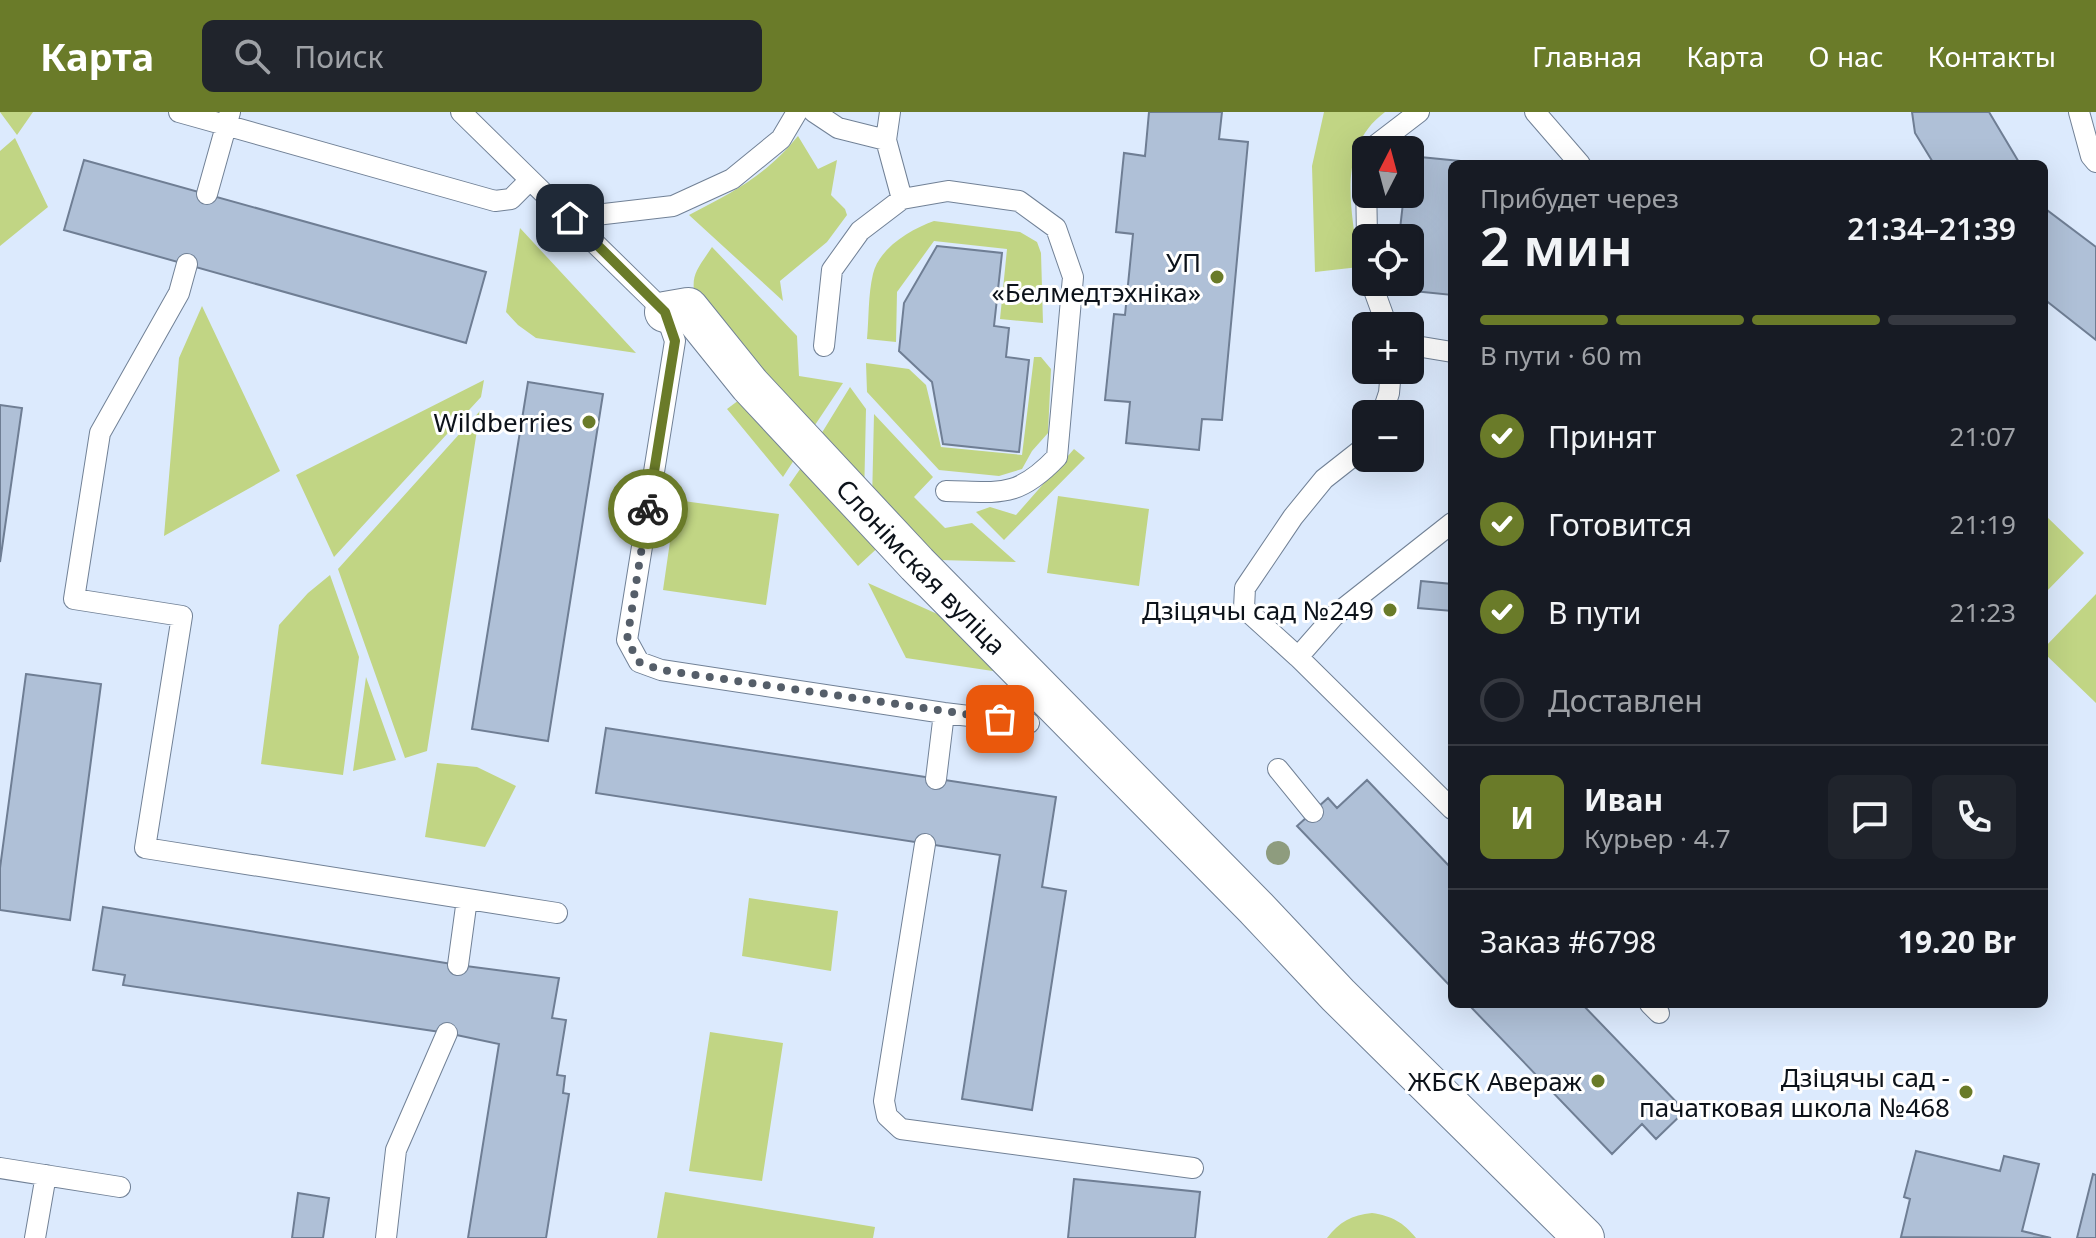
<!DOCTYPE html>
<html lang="ru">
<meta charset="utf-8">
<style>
body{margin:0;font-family:"Noto Sans",sans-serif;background:#20242c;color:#f1f3f6;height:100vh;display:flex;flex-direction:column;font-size:30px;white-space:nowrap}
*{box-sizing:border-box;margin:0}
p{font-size:26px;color:#9ea1a6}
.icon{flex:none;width:44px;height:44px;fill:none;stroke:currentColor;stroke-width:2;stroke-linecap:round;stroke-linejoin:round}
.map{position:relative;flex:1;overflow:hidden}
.panel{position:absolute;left:1448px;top:48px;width:600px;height:848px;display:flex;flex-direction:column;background:#171b24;border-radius:12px;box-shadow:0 8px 32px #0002}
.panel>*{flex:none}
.needle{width:52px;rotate:6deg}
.tools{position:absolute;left:1352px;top:24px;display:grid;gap:16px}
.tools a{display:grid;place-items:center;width:72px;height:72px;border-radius:12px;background:#171b24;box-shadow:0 8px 32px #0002;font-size:40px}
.pin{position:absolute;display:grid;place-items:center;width:68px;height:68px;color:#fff;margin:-34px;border-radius:16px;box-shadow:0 4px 12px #0006}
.courier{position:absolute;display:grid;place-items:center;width:80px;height:80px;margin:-40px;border:6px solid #6a7b29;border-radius:50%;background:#fff;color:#222;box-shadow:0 2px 10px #0007}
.head em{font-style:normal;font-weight:600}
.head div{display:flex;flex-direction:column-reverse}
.head{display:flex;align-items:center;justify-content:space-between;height:136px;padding:0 32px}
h1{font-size:52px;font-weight:600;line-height:60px}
.bar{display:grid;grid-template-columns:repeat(4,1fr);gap:12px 8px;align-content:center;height:96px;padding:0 32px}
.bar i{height:10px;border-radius:6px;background:#363941}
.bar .current{background:#6a7b29}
.bar p{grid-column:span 4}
.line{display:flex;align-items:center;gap:20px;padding:0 32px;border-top:2px solid #363941}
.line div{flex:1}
.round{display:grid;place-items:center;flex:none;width:84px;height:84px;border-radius:12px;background:#20242c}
ol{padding:0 32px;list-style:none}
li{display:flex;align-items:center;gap:24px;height:88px}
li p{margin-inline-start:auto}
li .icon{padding:8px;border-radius:50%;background:#6a7b29;color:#fff;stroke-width:4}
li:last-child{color:#9ea1a6}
li i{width:44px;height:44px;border:4px solid #363941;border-radius:50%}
header{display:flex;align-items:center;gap:48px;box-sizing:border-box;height:112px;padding:0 40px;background:#6a7b29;color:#fff}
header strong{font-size:38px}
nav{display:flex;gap:44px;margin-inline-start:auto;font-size:28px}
.search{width:560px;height:72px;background:#20242c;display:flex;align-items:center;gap:20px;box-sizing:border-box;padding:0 28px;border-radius:12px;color:#9ea1a6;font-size:30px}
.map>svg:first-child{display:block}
.green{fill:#c1d584}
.building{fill:#afc0d7;stroke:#6f7e94;stroke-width:2}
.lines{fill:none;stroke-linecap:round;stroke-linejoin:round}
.lane-casing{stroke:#718196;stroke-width:22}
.street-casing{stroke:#718196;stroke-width:42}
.lane{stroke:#fff;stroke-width:20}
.street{stroke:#fff;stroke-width:40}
.tree{fill:#8e9c7e}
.done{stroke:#555e69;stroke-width:8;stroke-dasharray:0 14.4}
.route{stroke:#6a7b29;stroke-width:10}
.poi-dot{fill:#6a7b29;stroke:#fff;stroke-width:3}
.labels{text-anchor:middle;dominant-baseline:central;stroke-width:6;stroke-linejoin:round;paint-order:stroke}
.poi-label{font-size:26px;fill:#0c121a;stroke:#fff;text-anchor:end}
.street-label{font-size:26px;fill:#0c121a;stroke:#fff}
</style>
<header>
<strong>Карта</strong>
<div class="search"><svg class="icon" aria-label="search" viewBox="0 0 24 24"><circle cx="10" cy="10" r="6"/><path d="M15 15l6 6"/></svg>Поиск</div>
<nav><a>Главная</a><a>Карта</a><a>О нас</a><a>Контакты</a></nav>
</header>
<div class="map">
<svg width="2096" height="1126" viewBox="0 0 2096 1126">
<rect width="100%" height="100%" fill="#dceafd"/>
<path class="green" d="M0,0H33L17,23Z
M1324,0H1385C1334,38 1353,102 1359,155L1315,160L1312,54Z
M798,24L818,57L837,48L831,83L845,97L847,103L827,130L780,169L783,189L689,103C735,79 765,64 798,24Z
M15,26L48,95L0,134V39Z
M934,109L1020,120L1037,130L1041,141L1043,211L1000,207L1007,137L934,129L897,180L896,230L867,227C869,206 868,183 873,162C879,136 911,117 934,109Z
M520,116L636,241L536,226L518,213L506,200Z
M712,135L797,224L799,264L843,271L807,325L698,197C689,164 694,162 712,135Z
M202,194L280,359L164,424L179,246Z
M1034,245H1041L1051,257L1048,321L1032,339L1022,357L999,364L939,358L867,280L866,251L909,257L926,273L941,335L1022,343Z
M484,268L481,285L334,445L296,363Z
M850,275L866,297L864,387L815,332Z
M739,288L796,345L783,365L727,297Z
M480,299L427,639L405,646L338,457Z
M874,302L933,365L914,385L945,416L972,411L1016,450L938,448L872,390Z
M1074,337L1085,346L1004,428L976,400L990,395L1016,403Z
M805,350L884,430L858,454L789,373Z
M1058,384L1149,397L1139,474L1047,461Z
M676,388L779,402L766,493L663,478Z
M2044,402L2084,441L2044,482Z
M330,463L359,545L343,663L261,652L279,513L308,481Z
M868,471L962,513L1006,561L906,546Z
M2096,482V591L2044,541V536Z
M366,565L396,648L353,659Z
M437,651L477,655L516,674L485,735L425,725Z
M749,786L838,799L831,859L742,844Z
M710,920L783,931L762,1069L689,1059Z
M665,1080L875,1115L873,1126H657Z
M1372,1101C1392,1104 1403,1110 1416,1126H1327C1339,1110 1352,1103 1372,1101Z"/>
<path class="building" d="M1149,0H1222L1219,27L1248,30L1222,308L1202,307L1199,338L1126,331L1130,290L1105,288L1114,202L1125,203L1133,122L1116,120L1124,41L1145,44Z
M1912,0H1989L2020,52H1934L1915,21Z
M1410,44L1491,52H1452V183L1394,177V170H1410V126H1399L1404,82H1410Z
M84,48L486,160L466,231L64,118Z
M2044,92L2047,98L2096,135V228L2044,187Z
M937,134L1002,141L994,214L1009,216L1006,245L1029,248L1019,340L943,332L932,270L899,239L904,191Z
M528,270L603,282L548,629L472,617Z
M0,293L22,296L0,450Z
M1421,469L1452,472V499L1418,496Z
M26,562L101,572L70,808L0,798V756Z
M606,616L1056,685L1042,775L1066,779L1032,998L962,987L1000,743L596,681Z
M1367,668L1452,757V876L1297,714L1328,686L1337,696Z
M103,795L458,853L559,866L552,906L566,908L557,963L565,964L563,981L569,982L546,1126H468L499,932L447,921L123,873L125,863L93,858Z
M1468,892H1582L1685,999L1656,1027L1642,1012L1612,1042Z
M1916,1039L2000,1059L2004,1044L2039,1052L2022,1119L2051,1126L1901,1125L1910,1087L1904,1085Z
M2093,1062L2096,1063V1126H2077Z
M1074,1067L1200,1080L1195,1126H1068Z
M298,1081L329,1086L323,1126H292Z"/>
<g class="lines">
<g class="lane-casing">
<path id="lane" d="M179,0L495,89L511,87L530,68
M461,0L665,200L675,229L627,528L639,550L661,558L944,601L1029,611
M814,0L838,16L886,28L902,87
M1535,0L1580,52
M2079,0L2091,44L2096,50
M886,28L890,0
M1375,38L1376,33L1419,0
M1366,66L1367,126
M207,82L230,0
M570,106L673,94L732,67L781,27L797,0
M187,152L179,181L100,321L74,487L182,504L145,736L557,801
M1371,170L1387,214
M1410,233L1452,240
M824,234L832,158L860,119L902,87L948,79L1019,89L1056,116L1073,165L1057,345C1017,387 1000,380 946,379
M1382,302L1389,281L1391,258
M1366,334L1324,367L1293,405L1245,476L1244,496L1298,545L1452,697
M1298,545L1334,504L1452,411
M1278,657L1313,700
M936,667L944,601
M925,732L884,989L887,1004L901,1017L1193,1056
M458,853L467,787
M1650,892L1659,901
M0,1056L120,1075
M35,1126L46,1063
M386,1126L396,1038L447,921"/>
</g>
<g class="street-casing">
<g id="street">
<path id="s1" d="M665,200L688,196L750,273L917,452L1256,796L1338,883L1584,1126"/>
</g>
</g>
<use href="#lane" class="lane"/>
<use href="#street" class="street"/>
</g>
<circle class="tree" cx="1278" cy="741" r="12"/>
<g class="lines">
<path class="done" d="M648,397L627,528L639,550L661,558L1000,607"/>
<path class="route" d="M570,106L665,200L675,229L648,397"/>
</g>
<g class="poi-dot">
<circle cx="1217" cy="165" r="8"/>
<circle cx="589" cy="310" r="8"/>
<circle cx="1390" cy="498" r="8"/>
<circle cx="1598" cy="969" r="8"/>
<circle cx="1966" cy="980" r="8"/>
</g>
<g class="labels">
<g class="poi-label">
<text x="1201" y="150">УП<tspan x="1201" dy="30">«Белмедтэхніка»</tspan></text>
<text x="573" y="310">Wildberries</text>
<text x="1374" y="498">Дзіцячы сад №249</text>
<text x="1950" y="965">Дзіцячы сад -<tspan x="1950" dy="30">пачатковая школа №468</tspan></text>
<text x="1582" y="969">ЖБСК Авераж</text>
</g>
<g class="street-label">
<text stroke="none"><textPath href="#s1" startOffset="372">Слонімская вуліца</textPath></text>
</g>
</g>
</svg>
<div class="tools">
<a><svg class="needle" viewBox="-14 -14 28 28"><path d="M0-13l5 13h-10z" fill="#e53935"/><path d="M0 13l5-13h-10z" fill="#9ea1a6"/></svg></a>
<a><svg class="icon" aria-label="locate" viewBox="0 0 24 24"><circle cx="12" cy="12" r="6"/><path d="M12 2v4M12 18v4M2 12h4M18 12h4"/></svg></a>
<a>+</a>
<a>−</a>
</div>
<div class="pin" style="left:1000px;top:607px;background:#ea580c"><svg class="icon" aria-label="bag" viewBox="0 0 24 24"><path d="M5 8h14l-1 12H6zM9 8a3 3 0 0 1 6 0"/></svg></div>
<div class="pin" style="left:570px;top:106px;background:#1f2937"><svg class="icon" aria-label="home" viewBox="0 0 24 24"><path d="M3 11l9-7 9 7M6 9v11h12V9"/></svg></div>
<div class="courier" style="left:648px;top:397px"><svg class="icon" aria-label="bike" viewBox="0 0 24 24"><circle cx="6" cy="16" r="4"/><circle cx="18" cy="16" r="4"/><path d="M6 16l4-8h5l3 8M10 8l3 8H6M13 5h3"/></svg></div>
<section class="panel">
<div class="head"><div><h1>2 мин</h1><p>Прибудет через</p></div><em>21:34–21:39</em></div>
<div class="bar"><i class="current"></i><i class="current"></i><i class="current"></i><i></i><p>В пути · 60 m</p></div>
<ol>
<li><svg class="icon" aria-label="check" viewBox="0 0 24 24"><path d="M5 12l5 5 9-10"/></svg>Принят<p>21:07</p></li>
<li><svg class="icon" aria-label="check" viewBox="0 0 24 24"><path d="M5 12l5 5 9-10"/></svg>Готовится<p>21:19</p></li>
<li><svg class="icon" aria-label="check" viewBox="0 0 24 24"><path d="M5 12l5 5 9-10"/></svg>В пути<p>21:23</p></li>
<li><i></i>Доставлен</li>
</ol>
<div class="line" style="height:144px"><b class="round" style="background:#6a7b29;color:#fff">И</b><div><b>Иван</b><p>Курьер · 4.7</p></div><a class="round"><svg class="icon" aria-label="chat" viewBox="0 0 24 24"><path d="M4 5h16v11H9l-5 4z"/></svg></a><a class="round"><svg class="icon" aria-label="phone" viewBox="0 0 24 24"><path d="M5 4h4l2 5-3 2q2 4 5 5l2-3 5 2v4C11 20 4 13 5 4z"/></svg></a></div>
<div class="line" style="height:104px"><div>Заказ #6798</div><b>19.20 Br</b></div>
</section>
</div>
